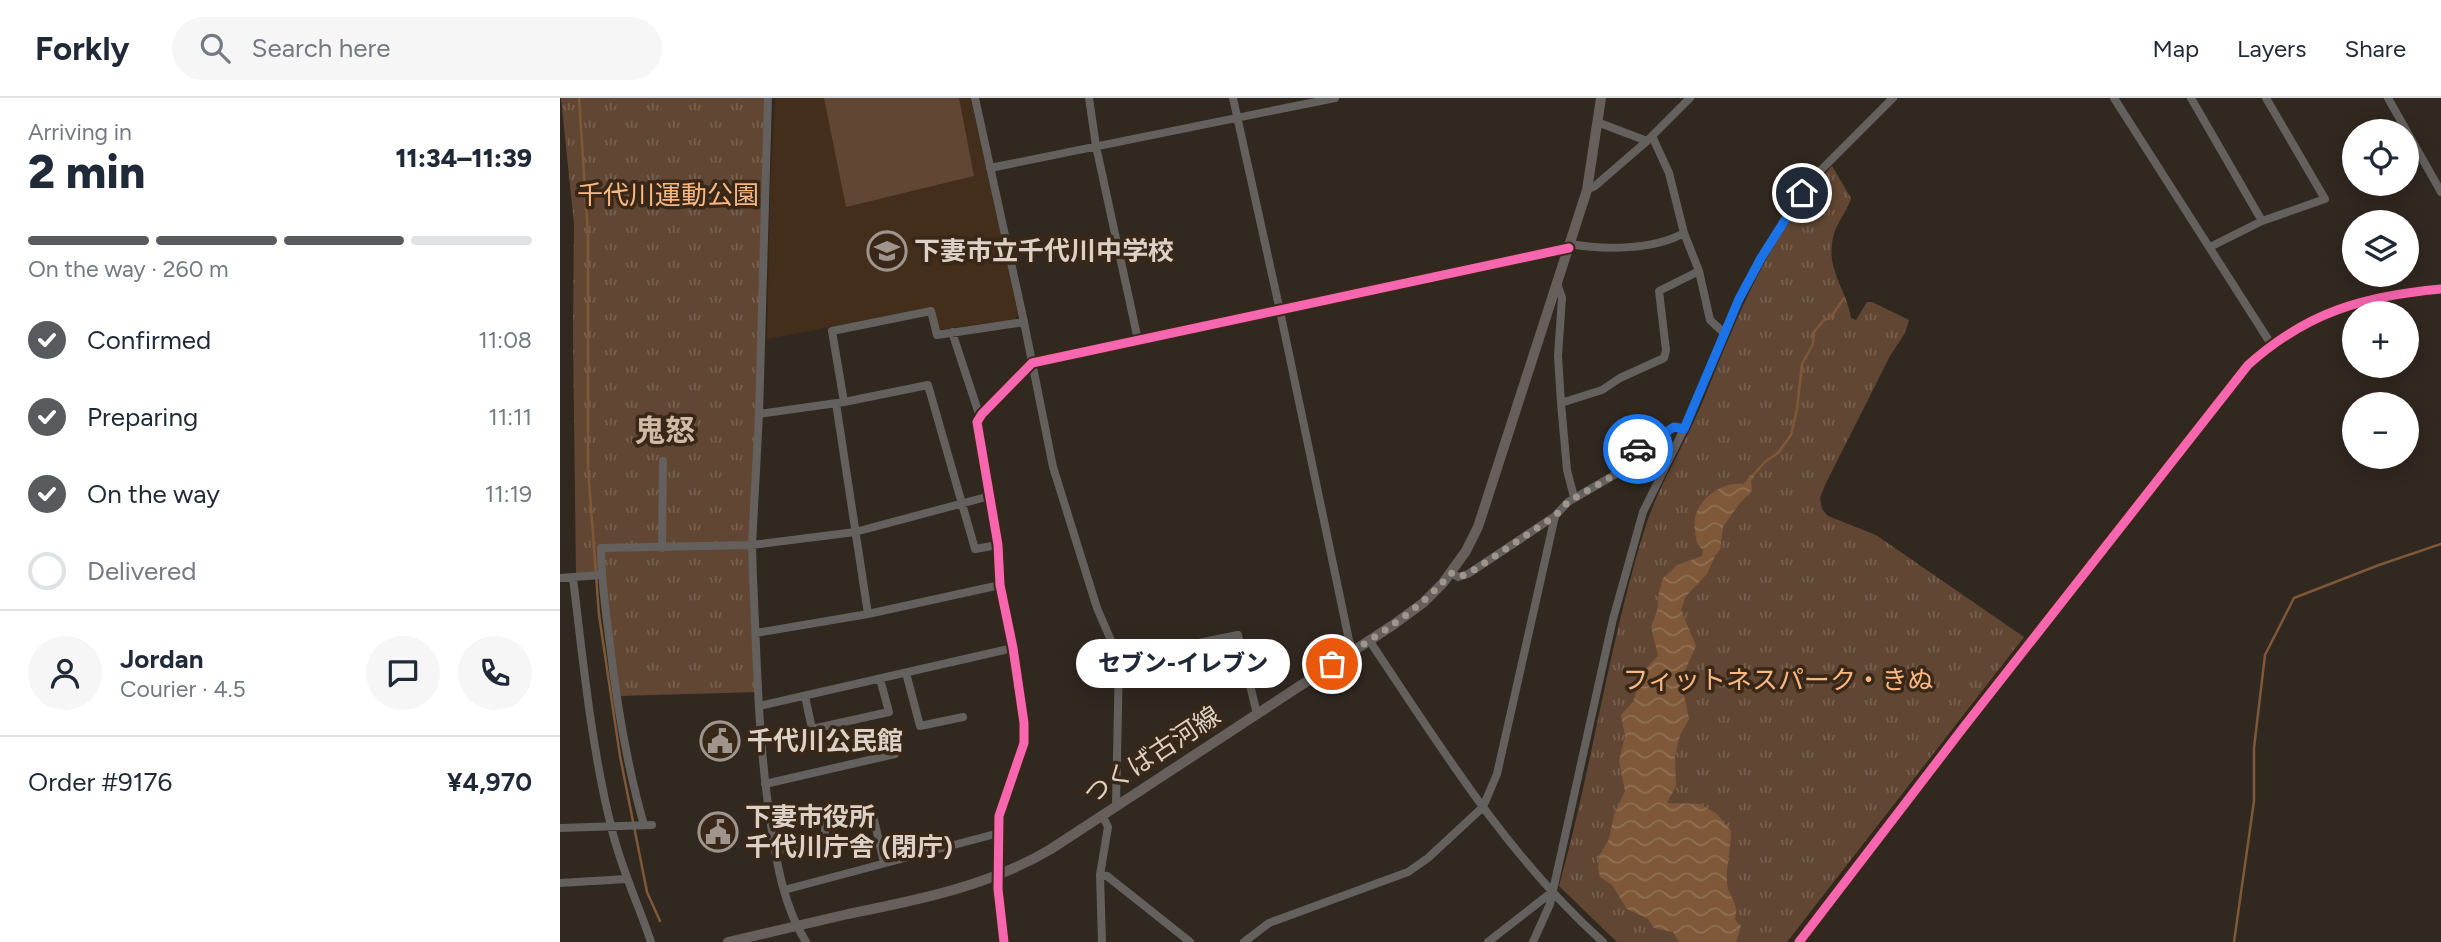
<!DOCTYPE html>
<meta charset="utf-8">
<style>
body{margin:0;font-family:Figtree,"Noto Sans JP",sans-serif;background:#f6f6f7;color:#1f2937;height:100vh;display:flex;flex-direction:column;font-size:26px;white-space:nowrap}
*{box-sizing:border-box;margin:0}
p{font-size:23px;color:#747a83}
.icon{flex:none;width:38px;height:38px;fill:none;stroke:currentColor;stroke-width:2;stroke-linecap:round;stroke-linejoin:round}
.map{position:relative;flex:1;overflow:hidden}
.side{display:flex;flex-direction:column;background:#fff;width:560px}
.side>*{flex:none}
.buttons{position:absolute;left:1782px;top:21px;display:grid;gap:14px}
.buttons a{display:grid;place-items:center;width:77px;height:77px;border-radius:50%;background:#fff;box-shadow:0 4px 18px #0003;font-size:35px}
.pin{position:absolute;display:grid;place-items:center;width:60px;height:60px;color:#fff;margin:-30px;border:4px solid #fff;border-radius:50%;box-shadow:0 2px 7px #0007}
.courier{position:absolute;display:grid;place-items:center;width:70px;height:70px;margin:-35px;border:5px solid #1a73e8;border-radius:50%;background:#fff;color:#222;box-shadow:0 2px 9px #0007}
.bubble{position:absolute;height:49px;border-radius:24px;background:#fff;box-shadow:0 4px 18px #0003;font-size:23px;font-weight:800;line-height:49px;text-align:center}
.summary em{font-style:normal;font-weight:800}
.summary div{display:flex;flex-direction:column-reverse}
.summary{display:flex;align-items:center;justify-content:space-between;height:119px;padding:0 28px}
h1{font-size:46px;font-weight:800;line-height:52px}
.bar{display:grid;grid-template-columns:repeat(4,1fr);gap:10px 7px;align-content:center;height:84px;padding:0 28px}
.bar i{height:9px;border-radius:5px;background:#e0e1e3}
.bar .active{background:#595a5e}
.bar p{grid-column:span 4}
.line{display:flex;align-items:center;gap:18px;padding:0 28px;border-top:2px solid #e0e1e3}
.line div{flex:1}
.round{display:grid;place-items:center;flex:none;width:74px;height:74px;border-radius:37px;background:#f6f6f7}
ol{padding:0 28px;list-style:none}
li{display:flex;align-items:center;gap:21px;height:77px}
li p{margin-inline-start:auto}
li .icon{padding:7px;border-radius:50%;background:#595a5e;color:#fff;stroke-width:4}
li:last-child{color:#747a83}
li i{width:38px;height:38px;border:4px solid #e0e1e3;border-radius:50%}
header{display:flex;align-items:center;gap:42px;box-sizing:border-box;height:98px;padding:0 35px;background:#fff;border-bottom:2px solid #e0e1e3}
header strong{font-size:33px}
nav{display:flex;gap:38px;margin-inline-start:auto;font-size:24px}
.search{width:490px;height:63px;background:#f6f6f7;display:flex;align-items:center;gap:18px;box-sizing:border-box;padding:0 24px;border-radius:38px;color:#747a83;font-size:26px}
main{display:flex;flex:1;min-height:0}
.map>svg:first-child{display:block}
.built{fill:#432d1b}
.grass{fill:#614733}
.park{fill:url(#park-tufts)}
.water{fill:url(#water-waves)}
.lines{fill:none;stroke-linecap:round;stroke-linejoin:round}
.stream{stroke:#7e5838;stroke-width:2.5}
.minor{stroke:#64605d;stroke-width:8}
.major{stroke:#665f5b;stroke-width:10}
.cycleway-casing{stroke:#392718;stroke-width:13}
.cycleway{stroke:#f766af;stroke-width:9}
.done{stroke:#a0958d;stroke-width:7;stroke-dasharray:0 12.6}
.route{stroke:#1a73e8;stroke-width:9}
.labels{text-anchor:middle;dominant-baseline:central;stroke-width:7;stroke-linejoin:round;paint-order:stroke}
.park-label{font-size:26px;fill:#f9b782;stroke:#392718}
.poi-label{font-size:26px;font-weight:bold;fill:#dcd0c7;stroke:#392718;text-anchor:start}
.street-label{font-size:26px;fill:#dcd0c7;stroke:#392718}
.quarter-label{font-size:30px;font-weight:bold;fill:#d1b9a7;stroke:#392718}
</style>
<header>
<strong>Forkly</strong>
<div class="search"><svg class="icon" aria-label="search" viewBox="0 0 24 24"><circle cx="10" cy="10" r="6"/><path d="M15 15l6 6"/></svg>Search here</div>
<nav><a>Map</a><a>Layers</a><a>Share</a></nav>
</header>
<main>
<section class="side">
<div class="summary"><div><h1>2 min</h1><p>Arriving in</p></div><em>11:34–11:39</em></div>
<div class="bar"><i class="active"></i><i class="active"></i><i class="active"></i><i></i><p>On the way · 260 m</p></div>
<ol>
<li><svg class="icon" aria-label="check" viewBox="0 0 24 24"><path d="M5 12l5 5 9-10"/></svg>Confirmed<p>11:08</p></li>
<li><svg class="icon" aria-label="check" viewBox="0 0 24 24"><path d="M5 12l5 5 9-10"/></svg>Preparing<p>11:11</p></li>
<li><svg class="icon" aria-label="check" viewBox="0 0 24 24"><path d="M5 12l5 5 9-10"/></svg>On the way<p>11:19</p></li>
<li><i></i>Delivered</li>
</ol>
<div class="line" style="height:126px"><a class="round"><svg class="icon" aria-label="person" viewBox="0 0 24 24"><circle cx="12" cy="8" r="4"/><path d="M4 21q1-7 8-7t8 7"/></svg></a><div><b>Jordan</b><p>Courier · 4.5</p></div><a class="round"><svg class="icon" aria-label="chat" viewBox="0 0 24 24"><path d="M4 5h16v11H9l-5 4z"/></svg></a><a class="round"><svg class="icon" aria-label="phone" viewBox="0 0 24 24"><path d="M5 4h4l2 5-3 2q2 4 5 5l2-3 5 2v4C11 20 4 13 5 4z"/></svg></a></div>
<div class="line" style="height:91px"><div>Order #9176</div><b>¥4,970</b></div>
</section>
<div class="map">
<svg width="1881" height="844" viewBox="0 0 1881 844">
<defs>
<pattern id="park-tufts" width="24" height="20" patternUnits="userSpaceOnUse" patternTransform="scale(1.75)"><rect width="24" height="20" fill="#614733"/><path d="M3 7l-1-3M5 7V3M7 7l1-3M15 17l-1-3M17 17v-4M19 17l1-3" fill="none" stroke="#77604f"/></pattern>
<pattern id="water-waves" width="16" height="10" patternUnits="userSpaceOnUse" patternTransform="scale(1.75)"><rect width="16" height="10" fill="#7e5838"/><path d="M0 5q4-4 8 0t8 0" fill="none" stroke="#906f53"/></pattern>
</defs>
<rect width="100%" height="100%" fill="#312820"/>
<path class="built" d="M215,0H411L458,216L455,221L379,232L373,210L207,241L210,97Z"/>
<path class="grass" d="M264,0H399L414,78L286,109Z"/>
<path class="park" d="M1,0H208L192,447L199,594L57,598L41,478L16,479L13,235L14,126Z
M1272,68L1291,100C1287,115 1274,126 1272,146C1268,174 1287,193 1291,220L1296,222L1307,204H1312L1349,222L1345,235L1330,258L1265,387L1260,400L1262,411L1268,418L1316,437L1464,539L1227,844H1057L999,788C1032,670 1048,550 1084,433C1098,387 1125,347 1143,303C1178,217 1208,138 1272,68Z"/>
<path class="water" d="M1190,377L1194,378L1191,383L1192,392L1176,410L1163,429L1160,452L1155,458L1147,476L1126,498L1121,512L1136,548L1121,582L1129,621L1120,637L1115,658L1116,688L1107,705L1140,706L1157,716L1171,733C1171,750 1166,767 1167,784C1167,800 1180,801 1175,822L1181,828L1176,844H1119L1113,834L1094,830L1088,821L1067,811L1052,787L1040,779L1038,770L1039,758L1049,741L1054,717L1065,693L1059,663L1065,638L1061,617L1073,604L1082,575L1098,558L1091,529L1097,513L1099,495L1103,480L1117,467L1142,458L1143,452C1136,446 1136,441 1135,432C1130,406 1159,383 1184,386Z"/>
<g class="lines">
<path class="stream" d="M19,0L28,137V370L39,517L60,658L87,794L100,823
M1193,377L1206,363L1218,355L1231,337L1237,311L1242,266L1253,246L1254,234L1263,223L1271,219L1284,200
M1674,844L1694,703V650L1705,557L1734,500L1819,467L1881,446"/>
<path class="minor" d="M208,0L199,316L192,447L193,480C197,562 198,645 211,727C217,767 224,809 246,844
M415,0L464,224L493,369L537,510L559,561L556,708
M529,0L536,48L578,242
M673,0L720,213L789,542L793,553
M1554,0L1711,246
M1631,0L1702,123
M1828,0L1881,94
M1037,24L1087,43
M1092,38L1109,75L1124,135L1139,173L1150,222L1164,235
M430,70L775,0
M1027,92L1035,88L1087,43L1130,0
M1010,146C1044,152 1094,152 1124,135
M1650,149L1702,123L1765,101L1706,0
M997,185L1002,200L998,258L1001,305L1007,372L1014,399
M392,234L420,319
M284,304L368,287L415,451L438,447
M276,305L308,516
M1001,305L1042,292L1060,280L1104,260L1106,252L1099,193L1139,173
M199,316L284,304L272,233L371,213L377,237L464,224
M102,450L103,363
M891,475L898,479L908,476L995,418L1008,404L1056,376L1077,352L1114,329L1124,331
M0,480L41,477
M13,480C23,562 31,647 51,728C60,768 78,805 91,844
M196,535L308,516L440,487
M809,542C880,648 948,759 1043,844
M559,561L678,537L697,616
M346,575L360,628L403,619
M245,598L252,631L329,614L320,581
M199,608L453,550
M205,686L335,656
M84,727C67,668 57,608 50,547C46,515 41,483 41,450L192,447L295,434L430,398
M0,730L92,727
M215,753L261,743L265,738V726L312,713L324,765
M540,777L547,778L630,844
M0,785L66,781
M224,792L439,735
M444,844L438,791L439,718L464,645V625L453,550L440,487L438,447L417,324L422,316L472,265L1009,150
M542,844L540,777L548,729L542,717
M684,844L709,825L848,774L868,760L923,709L937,676L995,418
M928,844L992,794
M973,844L990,806L1053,521L1083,414L1124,331L1179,201L1201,160L1242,95L1258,75L1333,0
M1239,844L1403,630L1688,267C1747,214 1804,198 1881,191"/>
<path class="major" d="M168,844C208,835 248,825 288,816C358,802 429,788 491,751L833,527L863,505L883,485L906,453L918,429L1027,92L1041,0"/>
<g class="cycleway-casing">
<path id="cycleway" d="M444,844L438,791L439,718L464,645V625L453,550L440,487L438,447L417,324L422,316L472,265L1009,150
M1239,844L1403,630L1688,267C1747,214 1804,198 1881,191"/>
</g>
<use href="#cycleway" class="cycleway"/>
</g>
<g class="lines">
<path class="done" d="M772,566C815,539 858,514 891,475L898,479L908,476L995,418L1008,404L1056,376L1078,351"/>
<path class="route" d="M1078,351L1114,329L1124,331L1179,201L1201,160L1242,95"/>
</g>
<defs>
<g id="school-ring" transform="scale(2.0125)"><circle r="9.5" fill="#392718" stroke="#a0958d" stroke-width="1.5"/><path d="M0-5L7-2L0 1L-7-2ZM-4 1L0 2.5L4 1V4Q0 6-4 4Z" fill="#a0958d"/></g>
<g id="civic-ring" transform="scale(2.0125)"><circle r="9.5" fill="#392718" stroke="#a0958d" stroke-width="1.5"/><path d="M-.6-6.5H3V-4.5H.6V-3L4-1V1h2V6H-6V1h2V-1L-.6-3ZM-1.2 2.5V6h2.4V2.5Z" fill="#a0958d"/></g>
</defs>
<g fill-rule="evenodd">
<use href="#school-ring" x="327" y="153"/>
<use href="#civic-ring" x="160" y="643"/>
<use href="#civic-ring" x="158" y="734"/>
</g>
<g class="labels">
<g class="park-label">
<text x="108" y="97">千代川運動公園</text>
<text x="1218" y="582">フィットネスパーク・きぬ</text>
</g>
<g class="poi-label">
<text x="354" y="153">下妻市立千代川中学校</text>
<text x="187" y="643">千代川公民館</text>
<text x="185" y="719">下妻市役所<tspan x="185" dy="30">千代川庁舎 (閉庁)</tspan></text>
</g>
<g class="street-label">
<text transform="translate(592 657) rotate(-33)">つくば古河線</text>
</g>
<g class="quarter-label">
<text x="105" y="332">鬼怒</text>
</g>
</g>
</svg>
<div class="buttons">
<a><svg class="icon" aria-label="locate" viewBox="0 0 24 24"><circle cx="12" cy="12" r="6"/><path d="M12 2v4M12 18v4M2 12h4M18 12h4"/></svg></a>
<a><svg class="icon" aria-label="layers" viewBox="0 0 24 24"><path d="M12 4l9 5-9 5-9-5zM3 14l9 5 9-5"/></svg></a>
<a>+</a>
<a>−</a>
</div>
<div class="pin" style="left:772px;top:566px;background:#ea580c"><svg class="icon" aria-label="bag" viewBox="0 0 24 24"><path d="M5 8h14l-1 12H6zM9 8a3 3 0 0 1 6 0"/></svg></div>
<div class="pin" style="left:1242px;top:95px;background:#1f2937"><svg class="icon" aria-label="home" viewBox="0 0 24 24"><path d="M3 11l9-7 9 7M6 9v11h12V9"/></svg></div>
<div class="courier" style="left:1078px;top:351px"><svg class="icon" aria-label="car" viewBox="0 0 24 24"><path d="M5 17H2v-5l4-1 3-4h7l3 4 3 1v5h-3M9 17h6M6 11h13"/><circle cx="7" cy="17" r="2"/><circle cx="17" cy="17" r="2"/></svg></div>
<div class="bubble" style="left:516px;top:541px;width:214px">セブン-イレブン</div>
</div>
</main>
